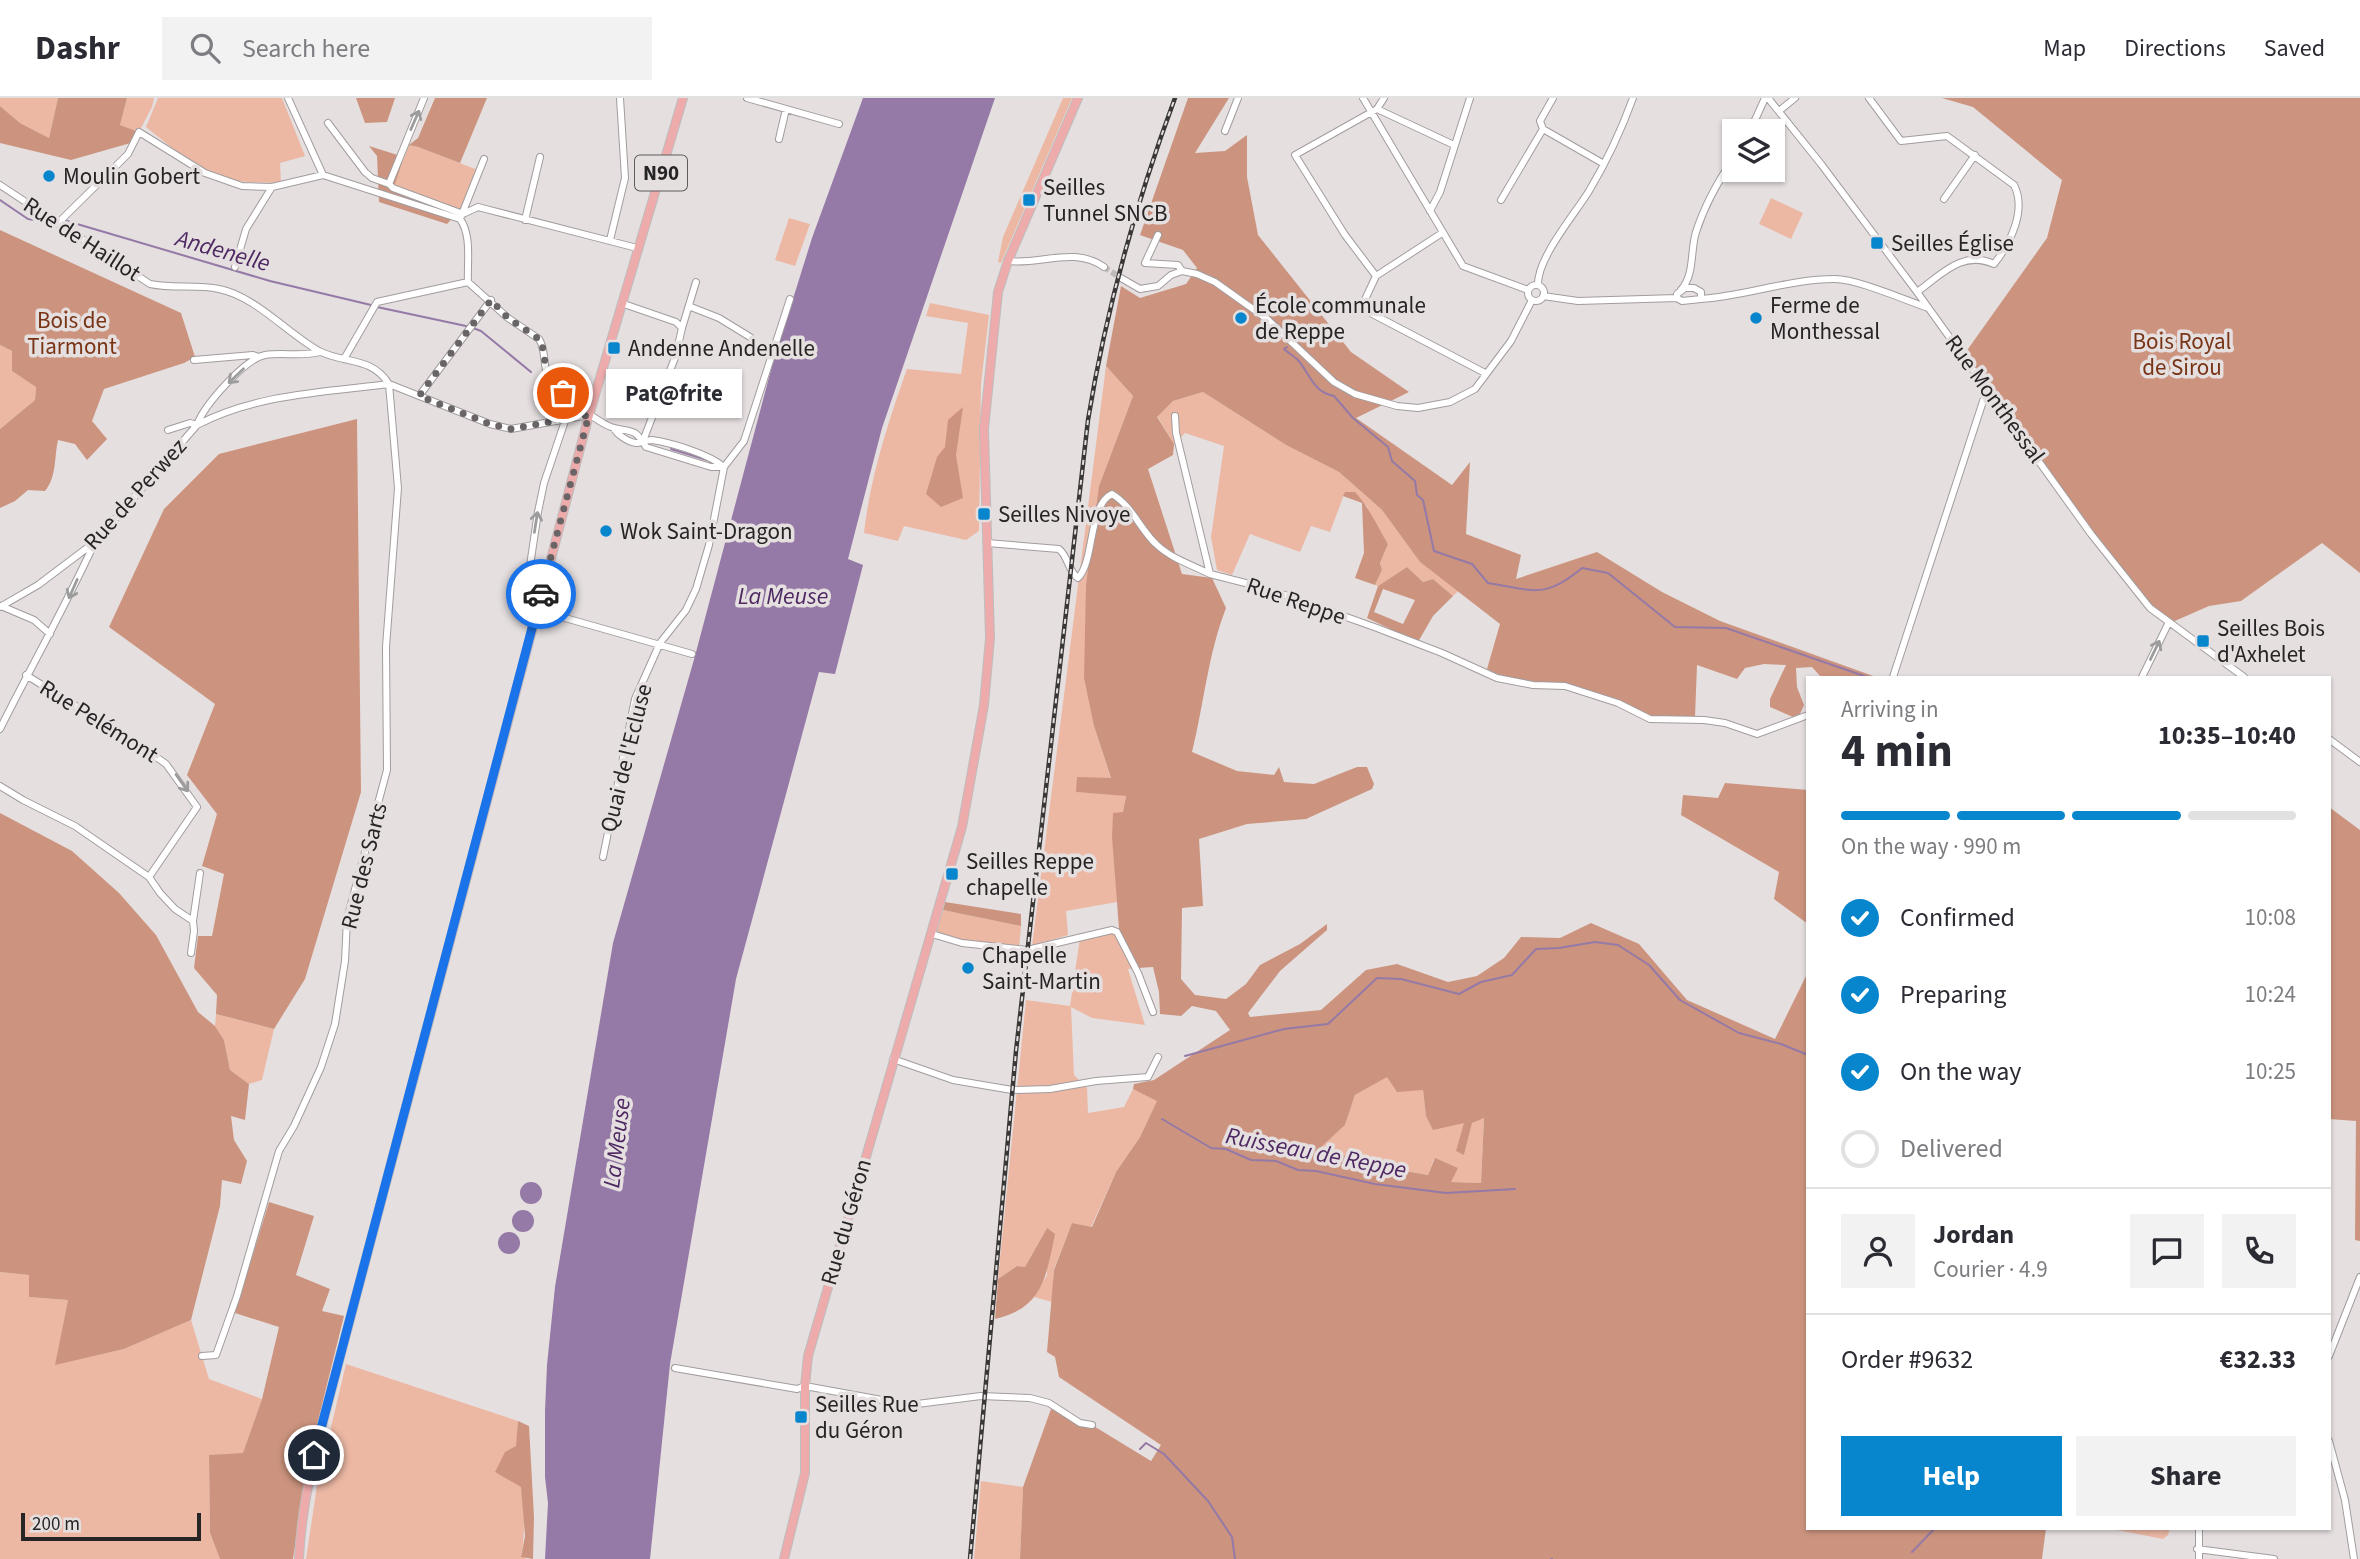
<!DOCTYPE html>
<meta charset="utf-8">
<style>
body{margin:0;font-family:"Source Sans 3",sans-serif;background:#f2f2f3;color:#2b2b33;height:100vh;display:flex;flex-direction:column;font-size:26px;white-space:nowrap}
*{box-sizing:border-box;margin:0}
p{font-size:23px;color:#7c7c81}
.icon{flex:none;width:38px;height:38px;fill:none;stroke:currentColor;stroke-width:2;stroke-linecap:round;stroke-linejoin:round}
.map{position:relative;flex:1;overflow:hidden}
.side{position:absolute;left:1806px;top:578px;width:525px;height:854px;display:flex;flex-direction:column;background:#fff;border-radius:0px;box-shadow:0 2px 5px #0004}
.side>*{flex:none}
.tools{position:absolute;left:1722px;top:21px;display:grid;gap:14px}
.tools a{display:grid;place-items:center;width:63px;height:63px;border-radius:0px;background:#fff;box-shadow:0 2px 5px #0004;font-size:35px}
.scale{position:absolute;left:21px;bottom:18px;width:180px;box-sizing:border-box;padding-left:7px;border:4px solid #262424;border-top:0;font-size:19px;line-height:24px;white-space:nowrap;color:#262424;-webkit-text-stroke:5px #e5dfe0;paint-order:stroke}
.pin{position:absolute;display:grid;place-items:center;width:60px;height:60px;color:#fff;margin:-30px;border:4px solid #fff;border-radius:50%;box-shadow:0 2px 7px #0007}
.courier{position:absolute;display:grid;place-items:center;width:70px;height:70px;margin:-35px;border:5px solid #1a73e8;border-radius:50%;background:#fff;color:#222;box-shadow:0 2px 9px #0007}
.bubble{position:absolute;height:49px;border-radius:0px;background:#fff;box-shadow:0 2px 5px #0004;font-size:23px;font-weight:700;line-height:49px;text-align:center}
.overview em{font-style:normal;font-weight:700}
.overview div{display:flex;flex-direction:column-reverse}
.overview{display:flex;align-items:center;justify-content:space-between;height:119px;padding:0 35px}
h1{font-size:46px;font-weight:700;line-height:52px}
.bar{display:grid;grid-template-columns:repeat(4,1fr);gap:10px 7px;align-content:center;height:84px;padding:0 35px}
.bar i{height:9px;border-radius:5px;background:#e1e1e2}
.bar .selected{background:#0785cd}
.bar p{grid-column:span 4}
.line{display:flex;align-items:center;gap:18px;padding:0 35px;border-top:2px solid #e1e1e2}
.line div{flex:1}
.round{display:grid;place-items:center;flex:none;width:74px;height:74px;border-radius:0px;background:#f2f2f3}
ol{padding:0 35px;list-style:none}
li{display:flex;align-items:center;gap:21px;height:77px}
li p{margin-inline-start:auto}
li .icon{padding:7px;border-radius:50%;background:#0785cd;color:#fff;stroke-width:4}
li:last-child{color:#7c7c81}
li i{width:38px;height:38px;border:4px solid #e1e1e2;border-radius:50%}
.primary-button{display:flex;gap:14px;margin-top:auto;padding:14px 35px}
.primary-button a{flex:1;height:80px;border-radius:0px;background:#0785cd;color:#fff;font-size:28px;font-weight:700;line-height:80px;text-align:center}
.primary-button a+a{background:#f2f2f3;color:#2b2b33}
header{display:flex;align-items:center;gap:42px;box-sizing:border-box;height:98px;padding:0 35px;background:#fff;border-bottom:2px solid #e1e1e2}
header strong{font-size:33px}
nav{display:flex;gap:38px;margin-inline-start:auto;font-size:24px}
.search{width:490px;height:63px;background:#f2f2f3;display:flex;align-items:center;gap:18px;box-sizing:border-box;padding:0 24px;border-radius:0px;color:#7c7c81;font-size:26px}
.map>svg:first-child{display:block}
.green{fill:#ecb8a4}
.forest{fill:#cc947e;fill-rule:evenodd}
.water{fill:#9579a6}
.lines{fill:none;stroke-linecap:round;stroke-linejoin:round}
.stream{stroke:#9579a6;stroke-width:2}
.minor-tunnel{stroke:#bfbaba;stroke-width:6;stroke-dasharray:6 3;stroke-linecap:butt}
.minor-casing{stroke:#a29c9e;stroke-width:8}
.major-casing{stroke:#bebdbd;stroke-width:10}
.minor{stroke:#fff;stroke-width:6}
.major{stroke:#eeabac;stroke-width:8}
.rail-casing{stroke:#3a3737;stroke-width:4.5}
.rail{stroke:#e5dfe0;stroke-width:2;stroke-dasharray:5;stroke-linecap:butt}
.oneway{stroke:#9d9c9c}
.done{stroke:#696566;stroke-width:7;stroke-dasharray:0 12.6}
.route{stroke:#1a73e8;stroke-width:9}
.poi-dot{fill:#0785cd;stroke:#e5dfe0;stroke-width:2.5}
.labels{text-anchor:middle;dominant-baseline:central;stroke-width:7;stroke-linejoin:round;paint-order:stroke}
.shield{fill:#e5dfe0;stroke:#5f5c5c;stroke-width:2}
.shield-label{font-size:21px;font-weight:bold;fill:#262424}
.poi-label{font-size:23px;fill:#262424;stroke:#e5dfe0;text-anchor:start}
.street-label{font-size:23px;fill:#262424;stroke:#e5dfe0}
.park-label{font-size:23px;fill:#783415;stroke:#e5dfe0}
.water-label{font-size:24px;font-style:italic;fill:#4d2862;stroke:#e5dfe0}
</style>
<header>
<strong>Dashr</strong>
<div class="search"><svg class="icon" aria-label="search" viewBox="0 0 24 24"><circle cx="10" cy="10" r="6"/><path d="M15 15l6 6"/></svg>Search here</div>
<nav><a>Map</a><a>Directions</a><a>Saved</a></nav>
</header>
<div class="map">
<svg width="2360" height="1461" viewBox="0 0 2360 1461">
<rect width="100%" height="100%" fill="#e5dfe0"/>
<path class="green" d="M0,0H58L49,40L20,25L0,8Z
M127,0H154L152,9L139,34L120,27Z
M158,0H282L305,58L280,65L281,84C210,88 198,70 146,29Z
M1063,0H1072L1001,165L998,164L1003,139Z
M409,47L418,49L478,72L461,111L393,89Z
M1771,100L1803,115L1791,141L1759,126Z
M789,120L810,126L795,168L775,162Z
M930,205L989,217L981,286L979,433L966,442L904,428L898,443L864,435C870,380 888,324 907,271L961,276L968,225L926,218Z
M0,247L12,253V273L36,288L35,302L0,331Z
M1106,268L1133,298L1099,388L1094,628L1111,681L1077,694L1126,697L1123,715L1113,716L1117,804L1066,813L1068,837L1032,848Z
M1203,294L1286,347L1339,374L1382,412L1420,464L1458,493L1453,498L1433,481L1423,484L1407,469L1378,488L1375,487L1382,472L1380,465L1388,446L1369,416L1367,408L1345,394L1330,434L1311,428L1300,454L1250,436L1232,477L1217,472L1211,439L1224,348L1185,335L1174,346L1157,318L1173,303Z
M943,812L1021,828L1019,851L978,847L935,837Z
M1119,831L1138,870L1128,871L1145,927L1092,920L1071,909L1074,977L1087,990L1088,1015L1124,1009L1133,991L1158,1002L1140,1039L1116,1074L1091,1129L1072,1125L1054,1171L1052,1204L1034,1199L1047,1177V1130L1025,1169L1017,1168L998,1181L1026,902L1070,908L1080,840Z
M216,916L274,931L262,982L249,986L230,972L224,942L215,928Z
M1387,978L1423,992L1426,1018L1465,1025L1464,1057L1472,1024L1484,1019L1481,1085L1451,1084L1434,1061L1428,1077L1371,1067L1320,1049L1345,1027L1355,997Z
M0,1174L29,1177V1199L68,1202L56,1266L124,1251L191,1222L209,1281L262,1301L243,1356L209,1358L210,1435L220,1461H0Z
M346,1266L518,1323C515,1368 530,1414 521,1458L527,1461H306L317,1388Z
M981,1383L1023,1389L1020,1461H974Z
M2107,1430H2170L2168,1437L2163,1441Z"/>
<path class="forest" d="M58,0H127L120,27L139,34L134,44L71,62L0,45V8L20,25L49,40Z
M356,0H395L387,24L365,25Z
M435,0H487L460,65L418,49L409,47L418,40Z
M1188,0H1229L1195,55L1225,53L1247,37V79L1258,137L1351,254L1409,294L1356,320L1452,387L1470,364L1466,436L1521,457L1516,481L1597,454L1662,494L1720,523L1876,579H1821L1812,569L1796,570L1797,589L1804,607L1800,616L1793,619L1770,609V601L1786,567L1764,566L1745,570L1737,581L1697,567L1695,619H1651L1595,594L1565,585H1534L1499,577L1487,571L1500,526L1420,464L1382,412L1339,374L1286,347L1203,294L1173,303L1157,319L1174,346L1173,357L1148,371L1182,476L1212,480L1226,510C1208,556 1204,606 1192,654L1237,673L1274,677L1279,669L1284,684L1314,686L1357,669H1367L1374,686L1372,691L1306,721L1247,726L1199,741L1203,808L1182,810L1181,881L1195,897L1226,901L1246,886L1260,867L1300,846L1327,826V832L1280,873L1248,915L1250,919L1321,912L1366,872L1397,866L1448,884L1477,878L1504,860L1521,839L1560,840L1591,825L1639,846L1687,902L1775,941L1808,874V1430H2046L2042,1461H1020L1023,1389L1051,1311L1092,1327L1151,1363L1161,1347L1059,1279L1055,1259L1047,1254L1054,1172L1072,1125L1092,1129L1116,1074L1140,1039L1157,1003L1133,991L1134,986L1154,982L1230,932L1216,913L1192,908L1181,918L1160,916L1159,894L1153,869L1138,870L1119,831L1112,739L1113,715L1123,714L1126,698L1076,694L1077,679L1111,680L1094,628L1084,580L1086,487L1099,388L1133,298L1106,268L1121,188L1140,200L1186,186L1197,170L1183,152L1140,137ZM1387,979L1397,994L1423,992L1426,1018L1433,1032L1464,1025L1456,1053L1464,1057L1472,1025L1484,1020L1481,1085L1451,1084L1458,1070L1435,1060L1428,1077L1371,1067L1321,1049L1345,1027L1355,997Z
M1942,0H2360V475L2322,445L2241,503L2209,508L2168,526L2150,510L1963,258L2047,140L2062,82L1973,9Z
M369,48L404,59L394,89L461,111L447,126L379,104L377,58Z
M0,132L181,215L195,259L184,265L104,291L92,323L107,341L87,362L75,346L58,342C54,360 57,378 45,393L28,392L15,403L0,410V331L35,302L36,289L12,273V253L0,247Z
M963,309L956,357L963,400L941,409L926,396L937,359L945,349L948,322Z
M357,321L361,694L305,881L274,931L216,916L217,897L194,870L198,838H212L224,776L202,768L217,716L187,677L215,606L109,529L164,411L219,356Z
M1345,394H1355C1369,409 1377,428 1388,446L1380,465L1382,472L1375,487L1355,480L1364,455L1362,405L1343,398Z
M1407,469L1423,484L1433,481L1453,498L1433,518L1418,544L1367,520L1378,488ZM1383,491L1415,502L1403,526L1374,514Z
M1725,685L1808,692V826L1774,801L1779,774L1681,717L1683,697L1718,700Z
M2329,709L2360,732V1143L2355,1142L2356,1023L2329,1021Z
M0,715L72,753L119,795L156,837L198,914L215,928L224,942L230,972L249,986L245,1022L231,1018L234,1042L247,1063L241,1086L222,1082L220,1108L191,1222L124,1251L55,1267L68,1202L29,1199V1177L0,1174Z
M945,804L1021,816V828L943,812Z
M269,1104L314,1118L296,1177L330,1191L322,1213L344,1218L308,1363L293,1461H220L210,1435L209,1357L243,1355L262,1301L279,1229L235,1215Z
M1047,1130L1055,1136C1046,1179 1043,1210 995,1221L998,1181L1017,1168L1025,1169Z
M518,1323L529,1328L534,1419L533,1461L521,1459L525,1438L521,1389L495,1374L505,1354L516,1348Z"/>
<path class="water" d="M863,0H995L882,330L848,461L863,467L835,576L819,574L736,881L670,1266L650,1461H545L548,1405L545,1379V1313L547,1267L555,1189L613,845L695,558L772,268L812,140Z
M520 1095a11 11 0 1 1 22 0a11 11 0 1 1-22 0Z
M512 1123a11 11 0 1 1 22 0a11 11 0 1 1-22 0Z
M498 1145a11 11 0 1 1 22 0a11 11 0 1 1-22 0Z"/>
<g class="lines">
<path class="stream" d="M0,102L28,121L48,124
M67,123L270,183L371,207
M377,209L466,228
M473,230L481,233L531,274
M1287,249L1284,251C1288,255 1294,258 1298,262C1310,276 1313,294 1334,298L1353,320L1388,349L1392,363L1415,383L1417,397L1423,402L1434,453L1472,466L1488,485C1533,492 1544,502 1582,470L1608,475L1675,529L1726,530L1867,579
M671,351L707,362
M1185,958L1284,931L1328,926L1377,880L1401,881L1459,896L1481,884L1512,877L1536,851L1559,850L1595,844L1618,847L1649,867L1680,902L1739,935L1781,946L1808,957
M1162,1021L1211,1050L1226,1051L1251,1062L1276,1063L1298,1072L1316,1073L1375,1086L1446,1095L1515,1091
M1140,1351L1146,1345L1164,1356L1208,1403L1232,1439L1235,1461
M1912,1454L1935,1430
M1551,1461H1552"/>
<path class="minor-tunnel" d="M1104,169L1121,180"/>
<g class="minor-casing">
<path id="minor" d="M288,0L323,77
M424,0L389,86L393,90L463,116
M747,0L839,26
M1363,0L1463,168L1528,192
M1768,0L1821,66L1917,194L2091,436L2150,510L2244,579
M1869,0L1901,43L1947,38L2014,87C2027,112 2010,146 1994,166C1962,152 1942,176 1917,194
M1377,11L1384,0
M1779,13L1795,0
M328,25L365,74L372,80L389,86
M1543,31L1540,23L1553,0
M1225,33L1238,0
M1750,33L1765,0
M779,41L786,11
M484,61L460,121C472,137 467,165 468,184L508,220L539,241C548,255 540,272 554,287C563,298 598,324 611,329C630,335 634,328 646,349L711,369H724
M0,87L150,186C173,191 197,186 219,191C255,198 287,235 319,253C344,266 371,258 389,286
M1944,101L1975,57
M1501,102L1543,31L1604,66
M1430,113L1440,94L1470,0
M463,116L478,109L637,150
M525,122L540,59
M57,126L128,56L139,34L205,75L242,88L272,89L323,77L460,121
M1442,135L1376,178L1345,137L1295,57L1377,11L1454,47
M1158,137L1145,165L1178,167L1182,173
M610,142L625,80L620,0
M1008,163C1041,167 1074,148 1104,169
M235,169L246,131L272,89
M1376,178L1361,210L1485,275
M1121,180L1140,191L1158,188L1171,177L1182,173L1197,176L1215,184L1267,221L1334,284L1355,296L1397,308L1418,310L1450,304L1475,291L1511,243L1532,202
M1528 195a8 8 0 1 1 16 0a8 8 0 1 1-16 0Z
M1538,187C1537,160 1575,116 1589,93C1607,63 1621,33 1633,0
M1694,190L1701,194V201L1682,203L1677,200V196L1685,190Z
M1681,192C1695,176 1690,153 1696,134C1705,106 1718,83 1734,60
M1543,198L1578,203L1677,200
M1701,201C1746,198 1789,181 1835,181C1857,181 1905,202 1928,210
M621,205L676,224L682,230L676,257L643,343
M688,210L691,209L719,220L750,239
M682,230L696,184
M344,261L377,204L468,184
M194,262L253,257L259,259
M389,286L490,326L511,331L589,317
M419,298L491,202
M1175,318L1176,335L1210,476L1265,490L1377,530L1442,555L1497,580L1533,587L1565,588L1618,605L1650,621L1704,622L1725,625L1757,636L1808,617
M614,330C616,336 628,344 636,345C641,345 646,342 652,342C672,345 709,356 724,369
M168,332L190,325L197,327C204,307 245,261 265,257C284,254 302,259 320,254
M987,445L1059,451C1068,458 1068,473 1078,480C1095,463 1088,407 1112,396C1132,408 1140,431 1156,446C1170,460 1192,467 1210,476
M1,508L34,522L50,536
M538,508L525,501L538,414L544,385L566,320
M0,509L38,487L95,444L197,327C256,296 325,294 389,286
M537,512L692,556
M26,577L142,649L166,666L197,709L149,779
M1893,579L1987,291
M2142,579L2168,526
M0,631C31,569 65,509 94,446
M2329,641L2360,664
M0,688L23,702L75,728L149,779L160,795L175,811L193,823L194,833L191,855
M603,759L635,601L660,545L686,512L696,491L709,447L724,369L744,343L790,201
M193,823L200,775
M932,836L962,845L1027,852L1112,832L1117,834L1138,875L1153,914
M893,961L953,982L1012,992L1050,991L1096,983L1148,979L1158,959
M202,1258L216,1257L237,1198L279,1053L294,1028L321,969L335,926L345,863L347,821L387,672L386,549L398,390L389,286
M2329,1258L2360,1179
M675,1270L797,1291L805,1288L909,1307L981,1298L1030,1300L1049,1305L1080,1325L1092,1327
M2329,1343L2345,1402L2354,1461
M2197,1451L2274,1461
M2199,1461V1430"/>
</g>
<g class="major-casing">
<path id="major" d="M299,1461C302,1392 323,1326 340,1259L589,317L683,0
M784,1461L805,1375V1288L808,1258L962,729L984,607L990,540L984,331L998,194L1008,163L1078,0"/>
</g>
<use href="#minor" class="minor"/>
<use href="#major" class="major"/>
<g class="rail-casing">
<path id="rail" d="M970,1461L1016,953L1088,322C1106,211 1136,105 1175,0"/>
</g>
<use href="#rail" class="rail"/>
</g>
<defs><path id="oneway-shaft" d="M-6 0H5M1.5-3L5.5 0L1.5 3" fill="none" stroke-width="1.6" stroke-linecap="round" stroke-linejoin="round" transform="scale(1.75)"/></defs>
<g class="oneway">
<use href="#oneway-shaft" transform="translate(415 22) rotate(-66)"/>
<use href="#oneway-shaft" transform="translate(236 278) rotate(136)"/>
<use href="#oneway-shaft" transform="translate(536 424) rotate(-81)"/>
<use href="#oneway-shaft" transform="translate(73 491) rotate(114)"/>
<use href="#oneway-shaft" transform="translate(2155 552) rotate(-64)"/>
<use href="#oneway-shaft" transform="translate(182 685) rotate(55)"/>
</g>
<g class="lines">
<path class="done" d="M541,496L589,317L511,331L490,326L419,298L491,202L508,220L539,241L542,246L547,277L563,295"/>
<path class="route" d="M314,1357L541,496"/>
</g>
<g class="poi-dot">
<circle cx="49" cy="78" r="7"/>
<rect x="1022" y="95" width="14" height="14" rx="3.5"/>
<rect x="1870" y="138" width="14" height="14" rx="3.5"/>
<circle cx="1241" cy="220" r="7"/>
<circle cx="1756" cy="220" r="7"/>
<rect x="607" y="243" width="14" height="14" rx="3.5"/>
<rect x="977" y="409" width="14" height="14" rx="3.5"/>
<circle cx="606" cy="433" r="7"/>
<rect x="2196" y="536" width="14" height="14" rx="3.5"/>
<rect x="945" y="769" width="14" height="14" rx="3.5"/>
<circle cx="968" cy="870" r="7"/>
<rect x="794" y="1312" width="14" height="14" rx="3.5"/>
</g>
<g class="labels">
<rect class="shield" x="635" y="57.5" width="52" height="35" rx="5"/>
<g class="shield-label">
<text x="661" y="75">N90</text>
</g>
<g class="poi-label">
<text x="63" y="78">Moulin Gobert</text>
<text x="1043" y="89">Seilles<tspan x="1043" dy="26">Tunnel SNCB</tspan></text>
<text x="1891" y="145">Seilles Église</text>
<text x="1255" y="207">École communale<tspan x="1255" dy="26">de Reppe</tspan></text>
<text x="1770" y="207">Ferme de<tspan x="1770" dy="26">Monthessal</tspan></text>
<text x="628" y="250">Andenne Andenelle</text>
<text x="998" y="416">Seilles Nivoye</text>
<text x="620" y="433">Wok Saint-Dragon</text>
<text x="2217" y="530">Seilles Bois<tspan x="2217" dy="26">d'Axhelet</tspan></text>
<text x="966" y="763">Seilles Reppe<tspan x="966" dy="26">chapelle</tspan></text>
<text x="982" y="857">Chapelle<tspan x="982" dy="26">Saint-Martin</tspan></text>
<text x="815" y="1306">Seilles Rue<tspan x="815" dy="26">du Géron</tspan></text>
</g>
<g class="street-label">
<text transform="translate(82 141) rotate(33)">Rue de Haillot</text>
<text transform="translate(1995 301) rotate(54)">Rue Monthessal</text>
<text transform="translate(135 396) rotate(-48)">Rue de Perwez</text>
<text transform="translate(1296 503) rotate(19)">Rue Reppe</text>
<text transform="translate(99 623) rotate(32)">Rue Pelémont</text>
<text transform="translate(626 660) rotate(-76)">Quai de l'Ecluse</text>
<text transform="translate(364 768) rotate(-76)">Rue des Sarts</text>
<text transform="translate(846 1124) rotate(-74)">Rue du Géron</text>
</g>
<g class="park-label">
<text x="72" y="222">Bois de<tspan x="72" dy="26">Tiarmont</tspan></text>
<text x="2182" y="243">Bois Royal<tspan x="2182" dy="26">de Sirou</tspan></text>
</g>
<g class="water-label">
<text transform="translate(223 153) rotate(16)">Andenelle</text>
<text x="783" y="498">La Meuse</text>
<text transform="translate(617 1045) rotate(-83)">La Meuse</text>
<text transform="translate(1316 1055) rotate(11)">Ruisseau de Reppe</text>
</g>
</g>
</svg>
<div class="tools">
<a><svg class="icon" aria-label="layers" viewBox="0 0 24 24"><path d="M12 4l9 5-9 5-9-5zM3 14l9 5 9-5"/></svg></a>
</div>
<div class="scale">200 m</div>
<div class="pin" style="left:563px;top:295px;background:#ea580c"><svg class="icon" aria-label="bag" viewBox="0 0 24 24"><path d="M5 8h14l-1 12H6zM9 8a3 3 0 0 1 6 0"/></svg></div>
<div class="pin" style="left:314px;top:1357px;background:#1f2937"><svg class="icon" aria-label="home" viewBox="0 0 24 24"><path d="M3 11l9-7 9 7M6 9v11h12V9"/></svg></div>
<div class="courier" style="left:541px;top:496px"><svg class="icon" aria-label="car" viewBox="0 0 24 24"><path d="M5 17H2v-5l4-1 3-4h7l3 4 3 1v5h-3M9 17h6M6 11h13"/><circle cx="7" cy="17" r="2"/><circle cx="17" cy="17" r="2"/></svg></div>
<div class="bubble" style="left:606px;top:271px;width:136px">Pat@frite</div>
<section class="side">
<div class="overview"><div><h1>4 min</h1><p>Arriving in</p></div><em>10:35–10:40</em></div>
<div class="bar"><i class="selected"></i><i class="selected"></i><i class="selected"></i><i></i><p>On the way · 990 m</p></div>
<ol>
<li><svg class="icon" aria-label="check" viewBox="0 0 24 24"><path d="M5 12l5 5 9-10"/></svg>Confirmed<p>10:08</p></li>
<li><svg class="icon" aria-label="check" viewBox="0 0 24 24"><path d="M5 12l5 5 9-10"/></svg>Preparing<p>10:24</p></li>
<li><svg class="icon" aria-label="check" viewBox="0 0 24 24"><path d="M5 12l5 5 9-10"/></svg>On the way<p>10:25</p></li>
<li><i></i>Delivered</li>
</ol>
<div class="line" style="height:126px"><a class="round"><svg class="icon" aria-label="person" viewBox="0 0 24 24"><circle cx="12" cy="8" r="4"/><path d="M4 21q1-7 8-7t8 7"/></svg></a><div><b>Jordan</b><p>Courier · 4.9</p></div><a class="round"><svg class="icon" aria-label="chat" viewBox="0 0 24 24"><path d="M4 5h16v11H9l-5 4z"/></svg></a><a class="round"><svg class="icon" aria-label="phone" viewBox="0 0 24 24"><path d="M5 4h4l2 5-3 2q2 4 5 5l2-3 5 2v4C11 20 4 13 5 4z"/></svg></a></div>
<div class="line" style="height:91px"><div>Order #9632</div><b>€32.33</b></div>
<div class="primary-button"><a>Help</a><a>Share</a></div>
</section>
</div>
